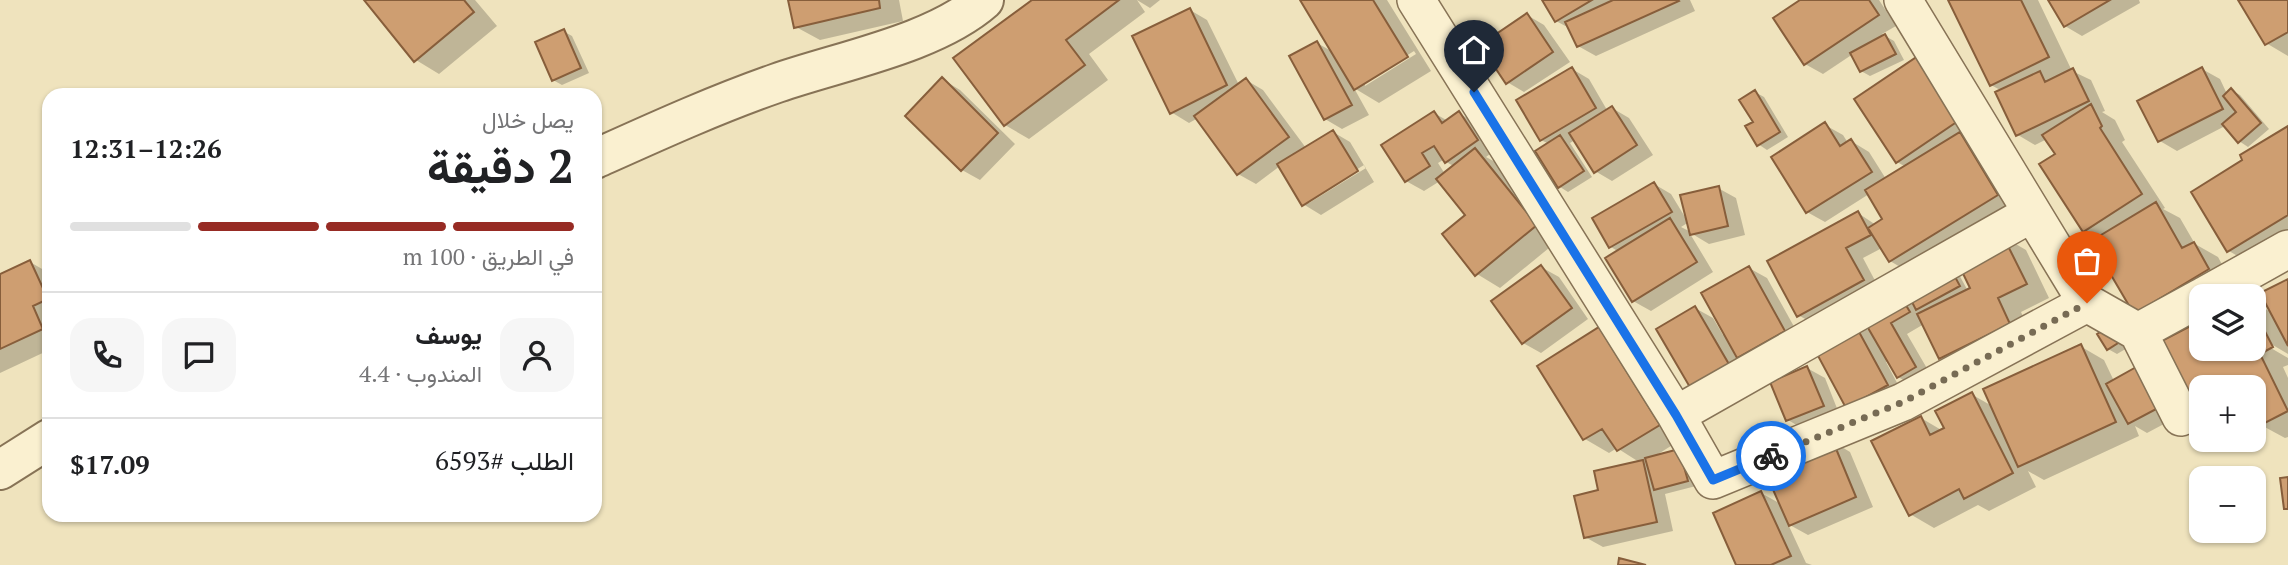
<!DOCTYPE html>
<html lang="ar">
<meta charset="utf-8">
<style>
body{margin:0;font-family:"PT Serif",Vazirmatn,serif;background:#f6f6f6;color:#202124;direction:rtl;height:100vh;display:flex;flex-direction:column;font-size:26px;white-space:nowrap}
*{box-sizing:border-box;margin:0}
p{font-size:23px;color:#757577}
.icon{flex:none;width:38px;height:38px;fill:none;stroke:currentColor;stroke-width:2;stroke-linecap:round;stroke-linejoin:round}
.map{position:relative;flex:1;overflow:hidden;direction:ltr}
.side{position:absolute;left:42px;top:88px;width:560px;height:434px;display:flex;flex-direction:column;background:#fff;border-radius:21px;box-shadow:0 2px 5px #0004;direction:rtl}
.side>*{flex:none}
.fabs{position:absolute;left:2189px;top:284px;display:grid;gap:14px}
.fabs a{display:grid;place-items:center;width:77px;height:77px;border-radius:14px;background:#fff;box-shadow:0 2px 5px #0004;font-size:35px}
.pin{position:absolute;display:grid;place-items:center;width:60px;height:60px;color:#fff;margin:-72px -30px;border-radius:50% 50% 50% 0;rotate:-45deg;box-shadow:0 0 7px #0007}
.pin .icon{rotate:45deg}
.courier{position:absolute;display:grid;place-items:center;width:70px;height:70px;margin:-35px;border:5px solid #1a73e8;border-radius:50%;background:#fff;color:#222;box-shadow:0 2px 9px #0007}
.headline em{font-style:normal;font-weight:700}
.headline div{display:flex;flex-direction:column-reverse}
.headline{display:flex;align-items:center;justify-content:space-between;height:119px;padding:0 28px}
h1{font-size:46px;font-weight:700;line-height:52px}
.bar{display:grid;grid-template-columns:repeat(4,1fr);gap:10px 7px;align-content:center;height:84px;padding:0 28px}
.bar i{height:9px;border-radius:5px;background:#e0e0e0}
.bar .active{background:#972b24}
.bar p{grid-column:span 4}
.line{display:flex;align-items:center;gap:18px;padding:0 28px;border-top:2px solid #e0e0e0}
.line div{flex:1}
.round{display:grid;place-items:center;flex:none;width:74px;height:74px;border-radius:21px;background:#f6f6f6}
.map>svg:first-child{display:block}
.shadow{fill:#0003;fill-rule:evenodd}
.building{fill:#ce9e71;stroke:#875e3b;stroke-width:2}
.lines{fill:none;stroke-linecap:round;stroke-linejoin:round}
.minor-casing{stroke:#877356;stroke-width:40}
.tertiary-casing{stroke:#877356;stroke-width:42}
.minor{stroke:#faf0d0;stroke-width:37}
.tertiary{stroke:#faf0d0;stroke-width:38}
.done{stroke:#776b54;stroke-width:7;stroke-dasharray:0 12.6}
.route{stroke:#1a73e8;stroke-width:9}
</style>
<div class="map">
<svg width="2288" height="565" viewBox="0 0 2288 565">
<rect width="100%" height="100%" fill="#efe3bd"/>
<path class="shadow" d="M366,0H475L497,26L439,74L416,60Z
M790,0H899L903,21L820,40L796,27Z
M1035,0H1137L1145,12L1089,54L1108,80L1029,139L1005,125Z
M1137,0H1160L1150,8Z
M1302,0H1387L1431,71L1379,103L1354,88L1369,115L1342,129L1325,119L1317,43L1333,52ZM1414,51L1416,54L1365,86V82Z
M1544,0H1690L1695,11L1596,56L1578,46L1571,29L1556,21Z
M1803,0H1879L1896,26L1882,34L1894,41L1904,60L1870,76L1861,71L1853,54L1823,74L1805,64Z
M1950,0H2038L2072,71L2091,80L2105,111L2102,112L2115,120L2125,140L2122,142L2165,208L2163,209L2180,218L2195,244L2218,257L2232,283L2160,326L2098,239L2084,231L2057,155L2047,139L2035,145L2018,135L2002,91L1991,85Z
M2050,0H2139L2140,3L2082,36L2065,26Z
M2240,0H2288V56L2266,43Z
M1190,10L1207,20L1239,85L1246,80L1263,90L1306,148L1333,132L1350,142L1374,182L1321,215L1303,204L1280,166L1256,184L1238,174L1198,118L1189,123L1171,112ZM1364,165L1366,168L1309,203V199Z
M1527,15L1544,25L1570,62L1524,92L1507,82Z
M563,31L572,36L589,73L562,85L553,80Z
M1918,58L2021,209L1914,275L1890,261L1882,248L1863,258L1880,290L1816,325L1798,315L1858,213L1876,225L1885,220L1869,194L1825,222L1807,212L1825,125L1843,135L1848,143L1851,141L1869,152L1886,179L1906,167L1897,162Z
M1572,69L1589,79L1607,110L1612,108L1629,118L1653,155L1612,181L1595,171L1575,140L1570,143L1592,177L1568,192L1560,187L1549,144L1541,140Z
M2202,69L2220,79L2227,94L2231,90L2240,95L2269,129L2248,147L2239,141L2225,126L2177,151L2160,141L2139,102Z
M942,79L960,90L1015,144L980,180L962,170L907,116Z
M1755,92L1764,97L1788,137L1767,150L1758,144L1755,123Z
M1434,113L1448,121L1459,113L1476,124L1494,151L1486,157L1499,164L1560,239L1500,288L1477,274L1468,216L1440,181L1424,191L1406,181ZM1443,160L1455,167L1445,174L1438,163Z
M2288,128V243L2253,265L2229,251Z
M1654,184L1671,194L1688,222L1718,188L1736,198L1745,235L1709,244L1689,232L1713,272L1651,311L1633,301L1619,252L1611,247ZM1689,222L1691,232L1681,227Z
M2002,236L2026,250L2049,298L2021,312L2033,338L1964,371L1940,357L1924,324L1907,334L1932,377L1916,387L1898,377L1889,361L1886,362L1904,396L1865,417L1852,321L1874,333L1863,314L1957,271L1968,291L1972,289Z
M30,262L49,273V350L0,373V276Z
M1541,267L1559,277L1588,319L1541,353L1523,343Z
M1749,268L1767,278L1802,341L1756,367L1734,354L1747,376L1710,398L1695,308L1713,318L1723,335L1726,334Z
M2288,281V354L2266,341L2264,344L2288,358V365L2283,367L2288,378V437L2285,438L2261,425L2254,412V387H2202V420L2192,414L2202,348H2254V303L2273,313Z
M2116,324L2134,344L2117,354L2108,349Z
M1599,329L1623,343L1682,439L1655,456L1679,450L1696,486L1665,494L1673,531L1603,547L1585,537L1600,491L1639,462L1617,448L1609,453L1585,439L1539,366Z
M2080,346L2104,360L2114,381L2177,417L2147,433L2135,426L2139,436L2044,480L2028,471L2036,487L1989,511L1978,505L1934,528L1910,514L1921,418L1943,431L1971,394L1992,406Z
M1807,368L1825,378L1840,416L1805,430L1788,420Z
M1832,441L1850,452L1873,507L1808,535L1788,524L1806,563L1812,565H1738L1761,493L1781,504Z"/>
<path class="building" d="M364,0H464L474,12L414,62Z
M788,0H879L880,8L794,28Z
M1032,0H1119L1066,40L1085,65L1004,126L953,58Z
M1300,0H1373L1408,57L1354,90Z
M1542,0H1592L1555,22Z
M1613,0H1678L1679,1L1577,47L1565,22Z
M1800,0H1869L1879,15L1804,65L1773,18Z
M1948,0H2021L2049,57L1990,86Z
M2048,0H2110L2064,27Z
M2238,0H2288V32L2265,45Z
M1190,8L1227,85L1170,114L1132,36Z
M1527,13L1553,52L1506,84L1480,45Z
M564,29L581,68L552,81L535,42Z
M1885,34L1896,54L1860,72L1850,53Z
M1317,41L1352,105L1324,120L1289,56Z
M1918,56L1961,119L1896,163L1854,99Z
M1572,67L1596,108L1540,141L1516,100Z
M2202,67L2223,109L2158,142L2137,101Z
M2073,68L2089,101L2016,136L1995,92L2040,71L2045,82Z
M942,77L998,133L961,171L905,116Z
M1246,78L1289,137L1237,175L1194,116Z
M2231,88L2261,123L2238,143L2222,124L2236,112L2223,96Z
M1755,90L1780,132L1757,146L1745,126L1753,122L1739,100Z
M2091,104L2102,126L2100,128L2142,194L2083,232L2039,164L2055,154L2042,135Z
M1612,106L1637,145L1594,173L1569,133Z
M1434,111L1442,123L1459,111L1478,140L1445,163L1434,146L1422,153L1430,166L1405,182L1381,145Z
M1825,122L1840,146L1851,139L1872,172L1806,213L1771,157Z
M2288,126V215L2227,252L2191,192L2242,160L2240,155Z
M1333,130L1358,171L1302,206L1277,164Z
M1960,132L1998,195L1889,262L1868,228L1882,219L1865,190Z
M1560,135L1584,171L1558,188L1535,151Z
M1475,148L1537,225L1475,276L1442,234L1465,215L1436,179Z
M1654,182L1672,212L1609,248L1592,218Z
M1719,186L1728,226L1690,235L1680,195Z
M2156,202L2182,248L2194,242L2209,269L2134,314L2091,241Z
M1858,211L1871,235L1846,248L1864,280L1797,317L1767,261Z
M1670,218L1697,262L1632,302L1605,258Z
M2002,234L2027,284L1998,298L2010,324L1939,359L1917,314L1970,288L1955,257Z
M30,260L48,299L33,306L43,329L0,349V274Z
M1948,264L1960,286L1916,310L1905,288Z
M1541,265L1572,308L1522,344L1491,301Z
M1749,266L1785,331L1737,358L1701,293Z
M2288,279V346L2260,293Z
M1898,292L1910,312L1891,323L1916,367L1897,378L1860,314Z
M1695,306L1730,366L1691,389L1656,329Z
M2254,310L2273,347L2260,354L2288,411L2259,426L2254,415V387H2202V410L2190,415L2154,345L2202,320V348H2254Z
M1852,319L1888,385L1846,408L1810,341Z
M2116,322L2126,338L2107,350L2097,334Z
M1599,327L1660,425L1617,451L1602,429L1583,440L1537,366Z
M2081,344L2116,422L2018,467L1983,389Z
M1807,366L1824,406L1786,421L1770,382Z
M2138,366L2160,407L2128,424L2106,384Z
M1972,392L2013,473L1964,499L1959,489L1909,516L1871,441L1921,416L1930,435L1944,428L1935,411Z
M1832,439L1856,497L1789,526L1764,469Z
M1679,449L1688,481L1654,490L1645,458Z
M1643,460L1657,522L1584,538L1574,496L1598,490L1594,471Z
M2288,477V509H2284L2280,478Z
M1761,491L1791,556L1771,565H1736L1713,513Z
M1619,558L1646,565H1618Z"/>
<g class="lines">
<g class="minor-casing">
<path id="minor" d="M1416,0L1676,415L1713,480L1903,402L2087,303
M1903,0L2087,303L2138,332L2202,297
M2204,296L2288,249
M2138,332L2181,417
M1676,415L2032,213"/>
</g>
<g class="tertiary-casing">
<path id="tertiary" d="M595,159C655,132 714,105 777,83C840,61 934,44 984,0
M0,470L49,439"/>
</g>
<use href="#minor" class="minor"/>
<use href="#tertiary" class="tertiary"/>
</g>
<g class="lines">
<path class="done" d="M1771,456L1903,402L2087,303"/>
<path class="route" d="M1474,92L1676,415L1713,480L1771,456"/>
</g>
</svg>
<div class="fabs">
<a><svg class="icon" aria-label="layers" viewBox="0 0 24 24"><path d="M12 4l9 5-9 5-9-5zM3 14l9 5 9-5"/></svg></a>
<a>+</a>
<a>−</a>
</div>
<div class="pin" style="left:2087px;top:303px;background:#ea580c"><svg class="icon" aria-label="bag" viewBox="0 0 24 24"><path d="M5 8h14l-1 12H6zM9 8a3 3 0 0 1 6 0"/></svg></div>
<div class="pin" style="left:1474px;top:92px;background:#1f2937"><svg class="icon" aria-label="home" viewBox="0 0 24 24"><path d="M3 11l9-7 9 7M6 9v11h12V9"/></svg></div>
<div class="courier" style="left:1771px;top:456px"><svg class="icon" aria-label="bike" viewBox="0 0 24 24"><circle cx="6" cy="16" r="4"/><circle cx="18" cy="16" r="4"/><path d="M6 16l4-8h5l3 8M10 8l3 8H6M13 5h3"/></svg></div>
<section class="side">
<div class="headline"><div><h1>2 دقيقة</h1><p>يصل خلال</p></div><em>12:26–12:31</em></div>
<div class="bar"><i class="active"></i><i class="active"></i><i class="active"></i><i></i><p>في الطريق · 100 m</p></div>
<div class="line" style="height:126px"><a class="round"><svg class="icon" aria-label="person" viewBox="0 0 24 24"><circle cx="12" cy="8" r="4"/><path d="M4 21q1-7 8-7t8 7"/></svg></a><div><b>يوسف</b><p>المندوب · 4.4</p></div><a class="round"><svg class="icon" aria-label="chat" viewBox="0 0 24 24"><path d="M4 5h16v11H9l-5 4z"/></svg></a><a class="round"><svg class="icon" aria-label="phone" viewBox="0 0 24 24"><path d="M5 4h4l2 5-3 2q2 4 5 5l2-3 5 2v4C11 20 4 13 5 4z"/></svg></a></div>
<div class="line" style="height:91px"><div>الطلب #6593</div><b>$17.09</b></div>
</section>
</div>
